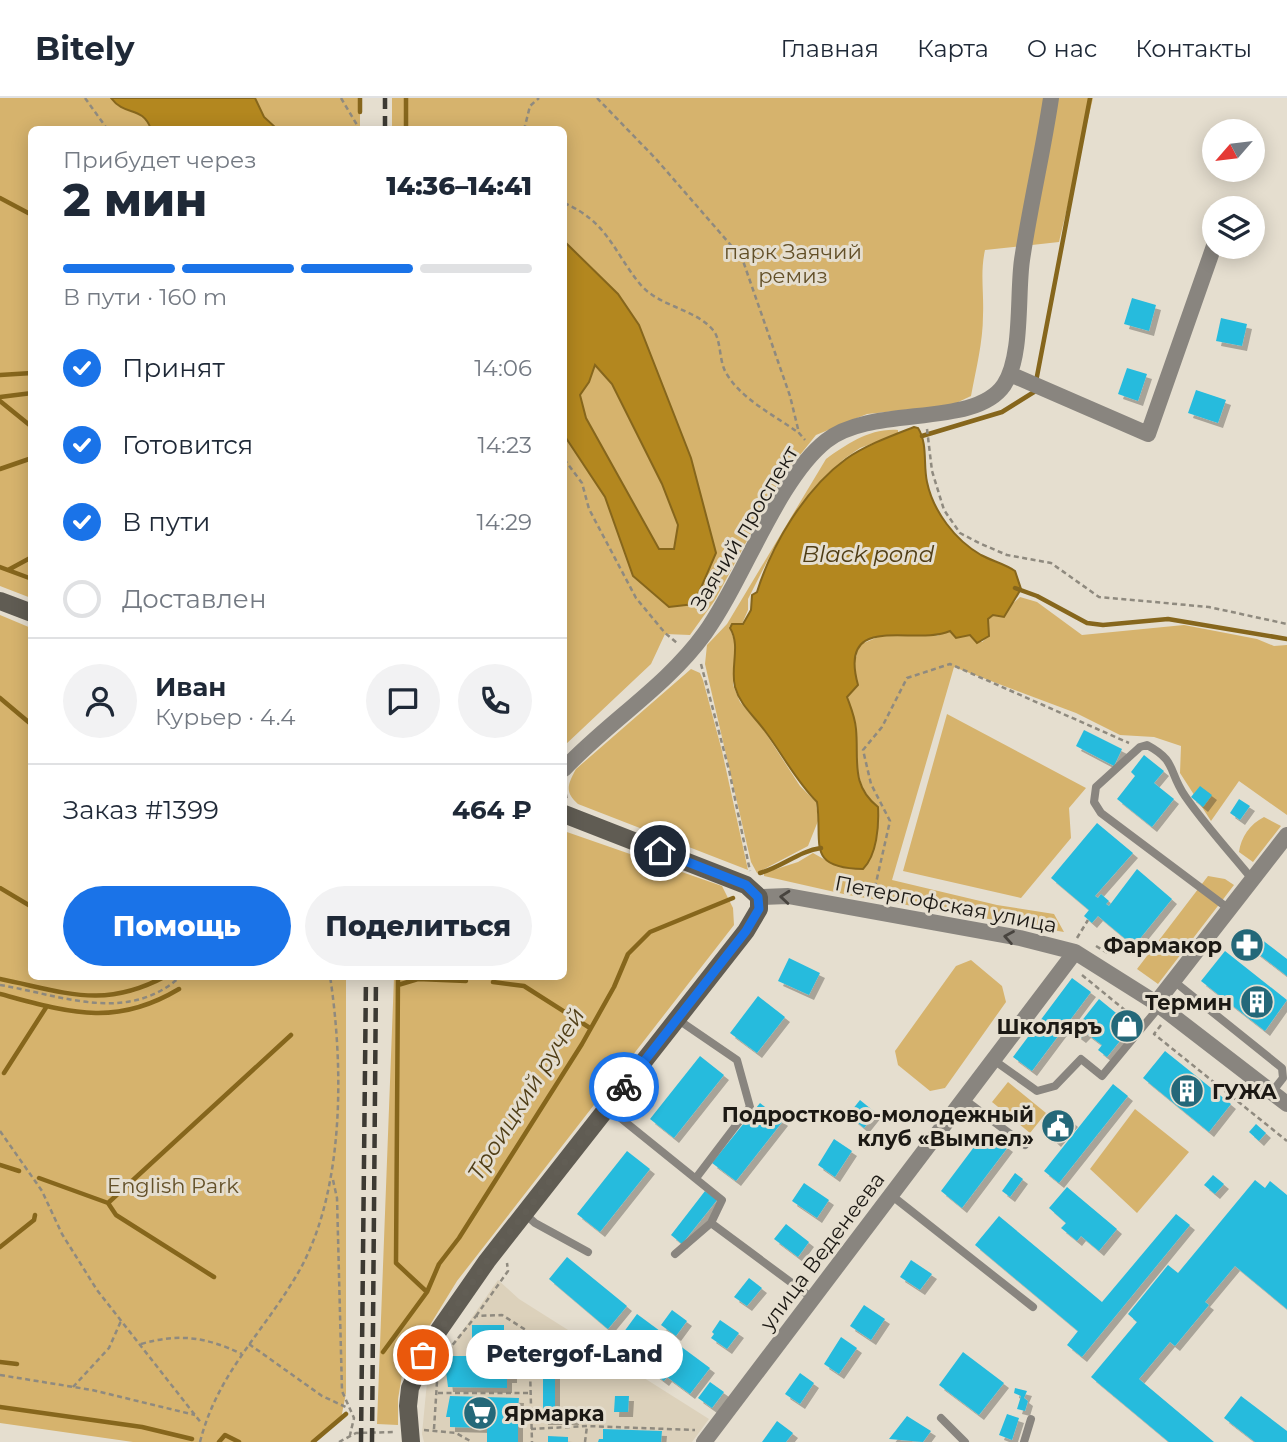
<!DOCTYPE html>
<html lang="ru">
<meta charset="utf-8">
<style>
body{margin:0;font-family:Montserrat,sans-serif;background:#f2f2f3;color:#1f2937;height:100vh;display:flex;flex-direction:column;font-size:26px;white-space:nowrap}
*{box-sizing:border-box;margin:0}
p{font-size:23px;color:#747a83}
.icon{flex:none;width:38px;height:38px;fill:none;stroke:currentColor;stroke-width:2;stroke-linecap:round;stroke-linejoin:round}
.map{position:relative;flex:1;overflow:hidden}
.sheet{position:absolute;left:28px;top:28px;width:539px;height:854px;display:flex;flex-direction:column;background:#fff;border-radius:10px;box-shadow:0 4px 18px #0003}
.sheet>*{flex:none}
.needle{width:46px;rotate:242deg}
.buttons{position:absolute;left:1202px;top:21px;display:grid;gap:14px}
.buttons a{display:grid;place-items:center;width:63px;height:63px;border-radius:50%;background:#fff;box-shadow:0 4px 18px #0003;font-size:35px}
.pin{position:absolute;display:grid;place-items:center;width:60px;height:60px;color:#fff;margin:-30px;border:4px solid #fff;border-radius:50%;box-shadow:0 2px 7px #0007}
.courier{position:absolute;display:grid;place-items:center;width:70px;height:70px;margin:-35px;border:5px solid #1a73e8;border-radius:50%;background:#fff;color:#222;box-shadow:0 2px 9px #0007}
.bubble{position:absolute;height:49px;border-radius:24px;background:#fff;box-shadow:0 4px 18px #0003;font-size:23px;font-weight:800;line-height:49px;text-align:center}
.overview em{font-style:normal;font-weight:800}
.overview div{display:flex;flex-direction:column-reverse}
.overview{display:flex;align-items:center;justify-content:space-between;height:119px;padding:0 35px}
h1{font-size:46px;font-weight:800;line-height:52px}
.bar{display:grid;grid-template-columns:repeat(4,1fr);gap:10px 7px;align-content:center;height:84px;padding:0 35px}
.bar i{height:9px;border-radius:5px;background:#e0e1e3}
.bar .on{background:#1a73e8}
.bar p{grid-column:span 4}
.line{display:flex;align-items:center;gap:18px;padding:0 35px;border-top:2px solid #e0e1e3}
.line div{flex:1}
.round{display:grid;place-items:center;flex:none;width:74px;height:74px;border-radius:37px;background:#f2f2f3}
ol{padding:0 35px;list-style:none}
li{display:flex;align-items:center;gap:21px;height:77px}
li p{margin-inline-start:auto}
li .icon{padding:7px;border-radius:50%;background:#1a73e8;color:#fff;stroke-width:4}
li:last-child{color:#747a83}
li i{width:38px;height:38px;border:4px solid #e0e1e3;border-radius:50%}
.primary-button{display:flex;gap:14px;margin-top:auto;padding:14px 35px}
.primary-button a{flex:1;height:80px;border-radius:42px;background:#1a73e8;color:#fff;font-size:28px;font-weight:800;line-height:80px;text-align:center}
.primary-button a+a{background:#f2f2f3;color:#1f2937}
header{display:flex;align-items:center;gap:42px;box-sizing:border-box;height:98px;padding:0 35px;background:#fff;border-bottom:2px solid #e0e1e3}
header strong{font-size:33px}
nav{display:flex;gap:38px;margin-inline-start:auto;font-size:24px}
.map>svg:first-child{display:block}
.built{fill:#dcd1bb}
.green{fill:#d6b36d}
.water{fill:#b3871f;stroke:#86661c;stroke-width:2;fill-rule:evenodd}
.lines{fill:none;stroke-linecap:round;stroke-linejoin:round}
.stream{stroke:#86661c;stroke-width:4.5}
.building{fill:#28bbdd;filter:url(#shadow)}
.path{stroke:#8f8a7f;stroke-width:2.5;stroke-dasharray:5 3.5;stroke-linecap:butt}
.service{stroke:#89857f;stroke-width:8}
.minor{stroke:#89857f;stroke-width:16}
.secondary{stroke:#605c53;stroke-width:18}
.rail{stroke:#3d3a33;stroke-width:4.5;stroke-dasharray:14 7;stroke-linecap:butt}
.oneway{stroke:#48443f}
.done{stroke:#625e55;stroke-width:7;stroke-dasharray:0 12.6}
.route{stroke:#1a73e8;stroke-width:9}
.labels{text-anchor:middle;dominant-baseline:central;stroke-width:6;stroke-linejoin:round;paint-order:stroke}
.park-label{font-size:21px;fill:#635028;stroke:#e5decf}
.street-label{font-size:21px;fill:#1c1914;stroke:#e5decf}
.poi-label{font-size:21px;font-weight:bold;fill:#1c1914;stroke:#e5decf;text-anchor:end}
.water-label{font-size:23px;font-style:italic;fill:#503e16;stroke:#e5decf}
</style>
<header>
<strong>Bitely</strong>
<nav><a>Главная</a><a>Карта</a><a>О нас</a><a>Контакты</a></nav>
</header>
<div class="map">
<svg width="1287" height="1344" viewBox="0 0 1287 1344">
<defs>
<filter id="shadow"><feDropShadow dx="5" dy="5" stdDeviation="0" flood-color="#0004"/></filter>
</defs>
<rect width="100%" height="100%" fill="#e5decf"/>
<path class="built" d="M498,1182L519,1201L709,1321L692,1344H424L422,1336L427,1284Z"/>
<path class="green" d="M0,0H360V31L32,32L31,500L0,488Z
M392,0H1093L1059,144L985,152C980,175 984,194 983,217C983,244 976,271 971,298L952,307L867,316L816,337L779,383L715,502L690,537L665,536L651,566L564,648V337L605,399L633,478L698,497L716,455L691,359L639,227L618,196L564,143V32L392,31Z
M595,267L612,285L662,386L678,427L674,451H659L586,320L580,297L589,284Z
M898,332V336L860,350L844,361L799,409L775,448L748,501V512L742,526L732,525L729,529L735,544L733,587L740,604L763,631L800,688L816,704L818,723L808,748L757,775L751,764L705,566L707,547L727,526L826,361C847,346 870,330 898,332Z
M1020,499L1037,504L1082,537L1184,527L1257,541L1274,548L1287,547V717L1239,683L1211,723L1180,675L1181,648L1154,639L1120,637L1076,615L954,569L892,782L997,807L1054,816L1064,834L848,797L764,778V775L798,764L813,755L829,764L878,709C844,679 863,638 847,599L858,587L854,568L859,547L888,535L937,538L950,533L970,537L982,544L989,538L988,521L993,517H1005V513Z
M0,517L31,530L32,878L346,879V1295L341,1321L313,1344H133L0,1325Z
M691,571L700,575L703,582L722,653L748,772L578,706C564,694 568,686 576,671Z
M947,616L1086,690L1069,710L1071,740L1021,800L903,773Z
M1264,719L1281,728L1253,764L1239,754C1241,739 1250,726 1264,719Z
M564,733L722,788L733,810L734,827L457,1183L403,1271L398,1301V1327L377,1326L394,879L564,878Z
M1208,778L1225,781L1234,787L1158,886L1137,871Z
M971,862L1002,888L1006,904L945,990L930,993L898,967L895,953L956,868Z
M1008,984L1046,1015L1030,1035L992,1004Z
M1135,1011L1189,1054L1137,1115L1090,1071Z"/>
<path class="water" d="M111,0H255L264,19L277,31H151C142,7 125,19 111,0Z
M564,143L618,196L639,227L691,360L716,455L694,506L669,509L633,478L605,399L564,337ZM595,267L612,286L662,386L678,427L674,451H659L586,320L580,297L589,284Z
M914,329L918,330C928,346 923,366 927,384C933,413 955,442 981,457C992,463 1005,466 1015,473L1021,491L1004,519L993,517L988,521L989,538L977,545L970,537L956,540L950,533C915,549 837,512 858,587L847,599C851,610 855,619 856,631C859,661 850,687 878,709C879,728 877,757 863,771C805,770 823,745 817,704C796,683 783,657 765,633C754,618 740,607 735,589C730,569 741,548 730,530L732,526H743L751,512L752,497L757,494C772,446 805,391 846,361C866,347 891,338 914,329Z"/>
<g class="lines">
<path class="stream" d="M360,0V14
M406,32V0
M0,100L32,117
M0,277L32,275
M0,299L32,295
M0,303L32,329
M922,338L1002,314L1034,294L1090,0
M0,371L32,360
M0,469L32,481
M8,472L32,459
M1015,490L1037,498L1087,525L1103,527L1168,521L1287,541
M0,600L32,627
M760,775C782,769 799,753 821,750
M0,790L32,809
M398,878L396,1165L427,1194
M0,881C65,894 103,912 166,878
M493,884L524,888L590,930
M398,887L418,881L466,883
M0,896C68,914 114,930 179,891
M4,975L47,908
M0,1067L19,1073
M39,1080L108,1105L116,1117L214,1179
M108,1105L291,937
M0,1149L34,1122L35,1117
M383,1254L427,1194L439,1166L459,1140L582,946L614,889L628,856L650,834L733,800
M0,1264L17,1266
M0,1309L142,1329L192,1341
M219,1344L225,1337L239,1344
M313,1344L346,1316"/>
</g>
<path class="building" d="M1132,200L1156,207L1149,233L1124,226Z
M1221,220L1247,226L1242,248L1216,243Z
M1127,270L1147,276L1138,303L1118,296Z
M1196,292L1226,302L1218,325L1188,315Z
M1084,632L1122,651L1114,668L1076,648Z
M1144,657L1164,673L1154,685L1174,701L1152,729L1117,701L1135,678L1131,674Z
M1200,688L1212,697L1203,709L1191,699Z
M1239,701L1250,708L1240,722L1230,715Z
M1097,725L1133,755L1095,798L1098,800L1101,796L1109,803L1106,806L1109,808L1137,771L1172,801L1134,848L1098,818L1092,825L1084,818L1089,812L1051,780Z
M1252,834L1287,861V878L1244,845Z
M1225,853L1287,902L1265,933L1201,883Z
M789,860L820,875L809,897L778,883Z
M1072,880L1091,894L1032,973L1013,959Z
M758,898L785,919L757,955L730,935Z
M1099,901L1132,928L1107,959L1098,952L1102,947L1086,935L1081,940L1073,934Z
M1165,953L1231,1006L1209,1034L1143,980Z
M700,958L724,977L674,1040L650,1021Z
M1113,986L1128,998L1059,1085L1044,1073Z
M860,1002L876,1015L864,1030L848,1017Z
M760,1005L783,1023L736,1083L712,1065Z
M1059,1012L1073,1024L1056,1044L1043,1032Z
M1256,1026L1266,1035L1259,1043L1249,1034Z
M986,1033L1008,1049L962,1110L941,1093Z
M834,1041L852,1053L835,1079L818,1067Z
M627,1053L650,1071L600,1134L577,1116Z
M1015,1075L1023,1081L1010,1099L1002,1093Z
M1213,1077L1224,1086L1215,1096L1204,1087Z
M1255,1082L1265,1090L1270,1083L1287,1097V1211L1235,1168L1205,1204L1209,1207L1175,1248L1170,1244L1139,1281L1214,1344H1169L1091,1279L1137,1224L1128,1216L1168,1167L1178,1175Z
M804,1085L829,1102L817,1120L792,1103Z
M1067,1089L1117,1131L1099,1153L1081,1138L1077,1143L1061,1130L1066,1125L1049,1110Z
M705,1093L717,1102L682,1146L671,1137Z
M1176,1116L1190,1127L1082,1259L1067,1247L1078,1233L975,1147L999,1118L1102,1204Z
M786,1126L809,1144L798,1159L774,1141Z
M567,1159L627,1208L608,1231L549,1181Z
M911,1162L932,1176L920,1192L900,1179Z
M749,1180L762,1190L747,1208L734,1199Z
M864,1207L885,1221L871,1242L850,1228Z
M672,1212L687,1223L676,1238L661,1227Z
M637,1216L710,1270L690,1296L667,1279L664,1283L636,1262L639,1258L618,1242Z
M720,1222L739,1235L727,1251L711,1240L714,1236L712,1234Z
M472,1227H504V1258H508L507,1266H512V1280H507V1290L448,1289L445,1266H449V1258H472Z
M841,1239L857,1250L839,1276L824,1266Z
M963,1254L1004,1285L979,1317L939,1287Z
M543,1260H555V1313L573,1314L574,1322H543Z
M800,1275L814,1285L800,1306L785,1296Z
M710,1284L724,1294L712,1310L698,1300Z
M1015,1290L1027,1293L1024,1300L1028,1303L1025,1313L1017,1311L1021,1298L1014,1295Z
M450,1298L519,1300L518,1310H522V1321H518V1344H487V1330L450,1329V1319H446Z
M615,1298H629L628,1314H614Z
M1241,1298L1287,1333V1344H1255L1224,1320Z
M1007,1316L1019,1320L1012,1342L999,1337Z
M907,1318L931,1333L923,1344L889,1341Z
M777,1323L793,1335L786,1344H762Z
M603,1331L662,1333L661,1344H598L599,1341H603Z
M548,1338L568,1339V1344H548Z"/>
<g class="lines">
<path class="path" d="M85,0L108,32
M341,0L360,32
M597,0L656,61L742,160L790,298L799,335L805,342
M524,32L530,8L539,0
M564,105C608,124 613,153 640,186C659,209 694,210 713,232C721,241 719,261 725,273C739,300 774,317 799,335
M927,331L932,373L944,412L960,435L979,445L1007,457L1051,465L1099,499L1209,509L1287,526
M564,361L582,385L589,411L636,500L665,535L677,545
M701,566L729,672L750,773
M564,687L567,702
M873,798L890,723L871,686L863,652L882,629L907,580L950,566L1129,645
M1077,840L1088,822
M1096,848L1111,857
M1082,877L1137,922
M0,887C61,897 128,927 181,878
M1161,927L1154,936L1287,1043
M0,1033L42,1093L62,1136L97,1192L202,1326
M333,1082L337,1100L342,1293L354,1320L350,1337
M476,1218L508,1173L507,1165
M141,1246C179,1235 206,1239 242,1256
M249,1246L322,1298L348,1310
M442,1260L476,1218L502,1217L529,1234L532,1344
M0,1277L92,1292L195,1317
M73,1289L109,1250L121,1223
M438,1295H529
M434,1331L438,1268
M531,1331L587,1328L695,1332
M424,1332L456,1335L472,1344
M200,1344C217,1277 260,1238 295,1180C345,1099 344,970 330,878
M339,1344L356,1335L395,1334
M585,1344L587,1328"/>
<path class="service" d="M1229,811L1101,715L1094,704L1096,689L1140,649L1147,647C1177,663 1168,673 1185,698C1205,727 1230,754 1252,781
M1175,884L1282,970L1283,980L1272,994
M677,921L737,962L750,1009L696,1080
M995,963L1037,993L1055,988L1081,961L1102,978L1160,908
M965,1002L1025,1047
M608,1010L722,1102L711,1125L675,1156
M891,1097L1033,1209
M525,1116L535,1125L588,1154
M711,1125L812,1200
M941,1320L965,1344
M1024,1344L1031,1321"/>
<path class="minor" d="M1010,276L1148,336L1214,148
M564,671C608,624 667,588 705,535C744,481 777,382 826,343C872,306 974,331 1004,287C1023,259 1017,196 1022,162C1030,108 1043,54 1051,0
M759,799L788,798L1020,840L1075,854L1156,905L1287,1006
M1156,905L1287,737
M704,1344L1075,854"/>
<path class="secondary" d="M0,503L32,515
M411,1344L408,1308L410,1290L432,1242L487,1163L746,833L759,811V799L746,787L564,716"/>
<path class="rail" d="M385,32V0
M361,1344L366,878
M372,1344L376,878"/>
</g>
<defs><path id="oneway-chevron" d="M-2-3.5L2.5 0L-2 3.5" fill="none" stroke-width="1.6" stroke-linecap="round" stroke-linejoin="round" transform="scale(1.75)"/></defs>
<g class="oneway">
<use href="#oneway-chevron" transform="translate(785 799) rotate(-175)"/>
<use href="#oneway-chevron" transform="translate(1009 839) rotate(-170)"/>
</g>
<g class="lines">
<path class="done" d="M423,1257L487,1163L624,989"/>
<path class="route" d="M624,989L746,833L759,811L758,799L746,787L660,753"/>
</g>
<defs>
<g id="pharmacy-disc" transform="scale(1.75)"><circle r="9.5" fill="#246879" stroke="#e5decf"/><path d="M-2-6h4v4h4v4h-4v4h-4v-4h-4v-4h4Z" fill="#fff"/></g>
<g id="building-disc" transform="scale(1.75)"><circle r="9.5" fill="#246879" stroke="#e5decf"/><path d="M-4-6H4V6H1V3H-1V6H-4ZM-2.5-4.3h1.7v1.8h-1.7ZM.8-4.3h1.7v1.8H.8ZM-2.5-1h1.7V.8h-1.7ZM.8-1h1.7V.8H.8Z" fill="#fff"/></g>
<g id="shop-disc" transform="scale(1.75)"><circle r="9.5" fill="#246879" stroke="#e5decf"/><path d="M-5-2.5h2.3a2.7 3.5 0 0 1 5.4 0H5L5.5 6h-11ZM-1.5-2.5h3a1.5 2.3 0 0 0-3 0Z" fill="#fff"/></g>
<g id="civic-disc" transform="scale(1.75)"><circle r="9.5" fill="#246879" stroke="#e5decf"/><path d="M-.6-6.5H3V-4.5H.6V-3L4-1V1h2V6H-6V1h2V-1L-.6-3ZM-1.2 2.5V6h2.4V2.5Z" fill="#fff"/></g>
<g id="supermarket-disc" transform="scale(1.75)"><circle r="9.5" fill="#246879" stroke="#e5decf"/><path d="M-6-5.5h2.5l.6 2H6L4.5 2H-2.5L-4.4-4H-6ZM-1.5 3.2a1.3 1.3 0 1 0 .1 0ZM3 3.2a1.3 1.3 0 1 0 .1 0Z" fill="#fff"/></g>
</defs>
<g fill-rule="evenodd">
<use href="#pharmacy-disc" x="1247" y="847"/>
<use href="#building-disc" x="1257" y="904"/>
<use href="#shop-disc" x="1127" y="928"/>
<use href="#building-disc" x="1187" y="993"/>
<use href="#civic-disc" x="1058" y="1028"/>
<use href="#supermarket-disc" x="480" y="1315"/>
</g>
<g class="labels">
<g class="park-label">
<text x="793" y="153">парк Заячий<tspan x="793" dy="24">ремиз</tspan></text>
<text x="173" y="1087">English Park</text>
</g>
<g class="street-label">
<text transform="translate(744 430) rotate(-59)">Заячий проспект</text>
<text transform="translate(946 806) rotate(11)">Петергофская улица</text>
<text transform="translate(822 1153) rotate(-53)">улица Веденеева</text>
</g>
<g class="poi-label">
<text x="1222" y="847">Фармакор</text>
<text x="1232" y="904">Термин</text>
<text x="1102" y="928">Школяръ</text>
<text x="1212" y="993" text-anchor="start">ГУЖА</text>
<text x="1034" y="1016">Подростково-молодежный<tspan x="1034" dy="24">клуб «Вымпел»</tspan></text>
<text x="504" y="1315" text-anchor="start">Ярмарка</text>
</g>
<g class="water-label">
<text x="868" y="456">Black pond</text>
<text transform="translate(526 996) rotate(-58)">Троицкий ручей</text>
</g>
</g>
</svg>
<div class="buttons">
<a><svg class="needle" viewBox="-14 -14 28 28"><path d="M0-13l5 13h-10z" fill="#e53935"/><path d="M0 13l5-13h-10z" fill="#747a83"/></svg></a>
<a><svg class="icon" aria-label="layers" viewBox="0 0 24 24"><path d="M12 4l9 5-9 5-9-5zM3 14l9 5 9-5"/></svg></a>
</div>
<div class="pin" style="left:423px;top:1257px;background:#ea580c"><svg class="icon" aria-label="bag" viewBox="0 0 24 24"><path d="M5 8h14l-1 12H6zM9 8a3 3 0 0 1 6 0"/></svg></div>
<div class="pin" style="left:660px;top:753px;background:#1f2937"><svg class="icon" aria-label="home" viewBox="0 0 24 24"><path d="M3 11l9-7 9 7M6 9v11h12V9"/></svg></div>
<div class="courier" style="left:624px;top:989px"><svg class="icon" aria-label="bike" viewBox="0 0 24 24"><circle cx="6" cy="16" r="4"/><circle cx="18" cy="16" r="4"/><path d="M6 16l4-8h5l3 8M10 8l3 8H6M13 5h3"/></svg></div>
<div class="bubble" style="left:466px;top:1232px;width:217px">Petergof-Land</div>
<section class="sheet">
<div class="overview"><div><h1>2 мин</h1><p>Прибудет через</p></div><em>14:36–14:41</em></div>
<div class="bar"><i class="on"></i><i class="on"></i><i class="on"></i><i></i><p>В пути · 160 m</p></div>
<ol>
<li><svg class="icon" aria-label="check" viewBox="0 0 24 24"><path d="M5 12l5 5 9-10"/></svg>Принят<p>14:06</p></li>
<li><svg class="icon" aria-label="check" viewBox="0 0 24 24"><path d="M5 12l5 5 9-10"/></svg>Готовится<p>14:23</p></li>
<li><svg class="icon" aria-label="check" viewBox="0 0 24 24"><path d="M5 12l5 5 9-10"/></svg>В пути<p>14:29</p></li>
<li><i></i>Доставлен</li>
</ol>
<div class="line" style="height:126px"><a class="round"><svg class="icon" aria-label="person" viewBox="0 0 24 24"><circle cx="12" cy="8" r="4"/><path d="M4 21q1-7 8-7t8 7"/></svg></a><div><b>Иван</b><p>Курьер · 4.4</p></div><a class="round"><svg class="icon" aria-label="chat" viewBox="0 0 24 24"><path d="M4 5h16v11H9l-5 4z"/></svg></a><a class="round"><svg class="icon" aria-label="phone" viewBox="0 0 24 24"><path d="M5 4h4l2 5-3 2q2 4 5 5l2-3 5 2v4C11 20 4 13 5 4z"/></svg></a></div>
<div class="line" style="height:91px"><div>Заказ #1399</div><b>464 ₽</b></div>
<div class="primary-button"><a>Помощь</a><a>Поделиться</a></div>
</section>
</div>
